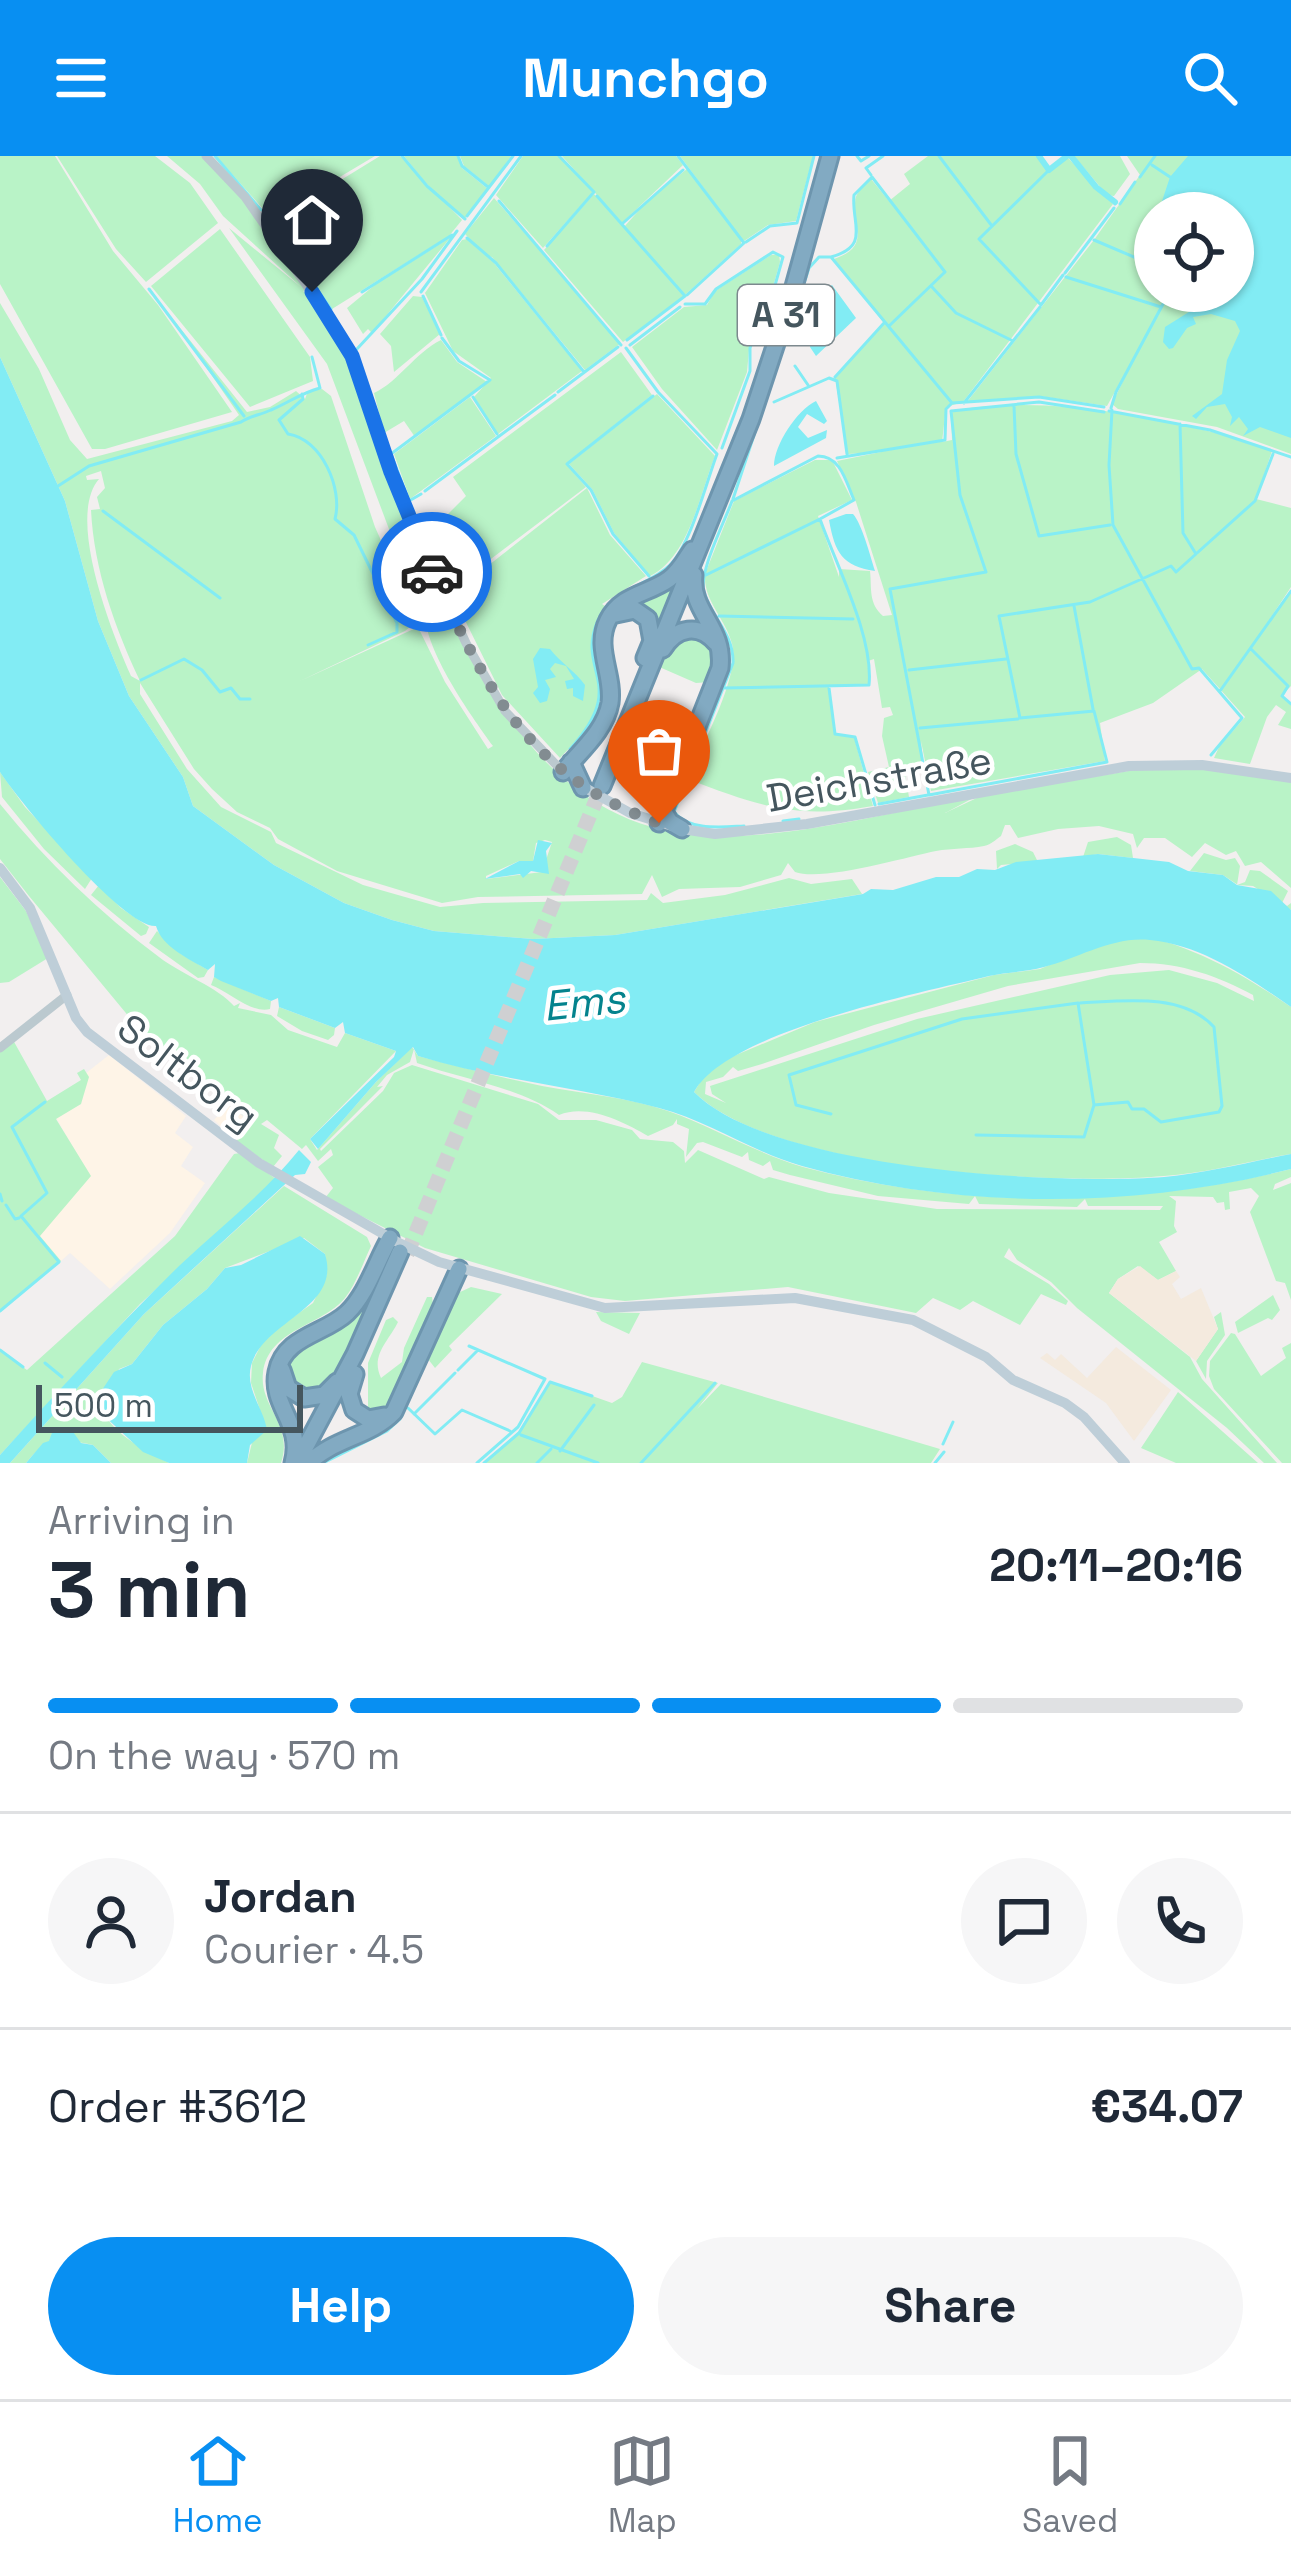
<!DOCTYPE html>
<meta charset="utf-8">
<style>
body{margin:0;font-family:"Space Grotesk",sans-serif;background:#f6f6f7;color:#1f2937;height:100vh;display:flex;flex-direction:column;font-size:45px;white-space:nowrap}
*{box-sizing:border-box;margin:0}
p{font-size:39px;color:#747a83}
.icon{flex:none;width:66px;height:66px;fill:none;stroke:currentColor;stroke-width:2;stroke-linecap:round;stroke-linejoin:round}
.map{position:relative;height:1307px;overflow:hidden}
.sheet{display:flex;flex-direction:column;background:#fff;flex:1}
.sheet>*{flex:none}
.fabs{position:absolute;left:1134px;top:36px;display:grid;gap:24px}
.fabs a{display:grid;place-items:center;width:120px;height:120px;border-radius:50%;background:#fff;box-shadow:0 3px 9px #0004;font-size:60px}
.scale{position:absolute;left:36px;bottom:30px;width:267px;box-sizing:border-box;padding-left:12px;border:6px solid #45565e;border-top:0;font-size:33px;line-height:42px;white-space:nowrap;color:#45565e;-webkit-text-stroke:9px #fff;paint-order:stroke}
.pin{position:absolute;display:grid;place-items:center;width:102px;height:102px;color:#fff;margin:-123px -51px;border-radius:50% 50% 50% 0;rotate:-45deg;box-shadow:0 0 12px #0007}
.pin .icon{rotate:45deg}
.courier{position:absolute;display:grid;place-items:center;width:120px;height:120px;margin:-60px;border:9px solid #1a73e8;border-radius:50%;background:#fff;color:#222;box-shadow:0 3px 15px #0007}
.overview em{font-style:normal;font-weight:600}
.overview div{display:flex;flex-direction:column-reverse}
.overview{display:flex;align-items:center;justify-content:space-between;height:204px;padding:0 48px}
h1{font-size:78px;font-weight:600;line-height:90px}
.bar{display:grid;grid-template-columns:repeat(4,1fr);gap:18px 12px;align-content:center;height:144px;padding:0 48px}
.bar i{height:15px;border-radius:9px;background:#e0e1e3}
.bar .on{background:#088ff2}
.bar p{grid-column:span 4}
.line{display:flex;align-items:center;gap:30px;padding:0 48px;border-top:3px solid #e0e1e3}
.line div{flex:1}
.round{display:grid;place-items:center;flex:none;width:126px;height:126px;border-radius:63px;background:#f6f6f7}
.cta{display:flex;gap:24px;margin-top:auto;padding:24px 48px}
.cta a{flex:1;height:138px;border-radius:72px;background:#088ff2;color:#fff;font-size:48px;font-weight:600;line-height:138px;text-align:center}
.cta a+a{background:#f6f6f7;color:#1f2937}
header{display:flex;justify-content:space-between;align-items:center;height:156px;padding:0 48px;background:#088ff2;color:#fff;font-size:54px;font-weight:600}
.menu{display:flex;justify-content:space-around;align-items:center;height:168px;border-top:3px solid #e0e1e3;background:#fff;font-size:33px;color:#747a83}
.menu a{display:grid;justify-items:center;gap:6px}
.menu .on{color:#088ff2}
.map>svg:first-child{display:block}
.commercial{fill:#fef4e7}
.green{fill:#b9f3c7;fill-rule:evenodd}
.sand{fill:#f4eade}
.water{fill:#82ecf4}
.lines{fill:none;stroke-linecap:round;stroke-linejoin:round}
.stream{stroke:#82ecf4;stroke-width:3}
.canal{stroke:#82ecf4;stroke-width:6}
.motorway-tunnel{stroke:#cfd0d2;stroke-width:15;stroke-dasharray:15 8;stroke-linecap:butt}
.motorway-casing{stroke:#6d95ae;stroke-width:21}
.tertiary{stroke:#bbc9cf;stroke-width:9}
.secondary{stroke:#beced8;stroke-width:10}
.motorway{stroke:#82aac2;stroke-width:15}
.done{stroke:#828c91;stroke-width:12;stroke-dasharray:0 21.6}
.route{stroke:#1a73e8;stroke-width:15}
.labels{text-anchor:middle;dominant-baseline:central;stroke-width:9;stroke-linejoin:round;paint-order:stroke}
.shield{fill:#fff;stroke:#7d898e;stroke-width:3}
.shield-label{font-size:36px;font-weight:bold;fill:#45565e}
.street-label{font-size:39px;fill:#45565e;stroke:#fff}
.water-label{font-size:42px;font-style:italic;fill:#04838d;stroke:#fff}
</style>
<header><svg class="icon" aria-label="menu" viewBox="0 0 24 24"><path d="M4 6h16M4 12h16M4 18h16"/></svg>Munchgo<svg class="icon" aria-label="search" viewBox="0 0 24 24"><circle cx="10" cy="10" r="6"/><path d="M15 15l6 6"/></svg></header>
<div class="map">
<svg width="1291" height="1307" viewBox="0 0 1291 1307">
<rect width="100%" height="100%" fill="#f2efef"/>
<path class="commercial" d="M109,899L186,960L175,977L193,991L181,1010L205,1027L170,1077L110,1133L70,1097L61,1105L39,1080L90,1020L56,962L81,948L86,917Z
M228,949L252,967L236,985L214,964Z"/>
<path class="green" d="M0,0H55L113,95L158,149L232,256L105,293H92L0,128Z
M57,0H155L190,27L218,67L146,126L116,93Z
M167,0H203L244,44L307,134L303,135C345,162 383,300 402,351L406,385L405,365C469,500 536,677 714,680C799,682 894,655 977,640L945,657L981,640L1158,610L1213,612L1291,626V732L1261,706L1245,710L1236,695L1226,699L1205,687L1192,701L1165,682H1144L1137,692L1133,678L1099,670L1058,673L1018,682L1010,669H1005L1001,680C995,684 992,688 984,690C969,693 952,692 936,695C906,701 822,726 795,716L788,707L781,719L740,731L679,733L662,741L652,719L642,738L478,741L442,747L337,715L278,683L270,672L237,656L212,633L194,613L140,527V538L187,613L221,651L271,676L276,687L363,729L440,751L483,747L647,744L651,737L663,747L725,739L789,722L811,728L852,723L862,738L615,779L533,783L434,775L392,764L344,747L274,709L193,650L183,621L129,540L98,465L65,345L0,201V147L39,213L70,284L87,303L232,265L239,259L173,163L247,256L270,251L296,235L305,243L308,235L322,233L331,240L375,371L417,465L405,475L300,525L418,471L445,526L488,593L493,590C470,558 425,495 425,457L422,461L327,208L229,72L301,131L223,60L200,28ZM101,315L105,332L97,341L100,353L91,354C94,414 115,472 140,525L131,520C111,475 66,361 99,323L87,324L86,320ZM545,684L552,686L542,716L486,723V720L519,705H533L536,687Z
M216,0H375L271,62Z
M380,0H400L462,64L449,80L332,153L271,67Z
M404,0H457L462,12L488,33L465,62L428,30Z
M460,0H511L490,31L464,10Z
M523,0H558L593,36L543,92L496,39Z
M562,0H676L683,9L622,67Z
M680,0H813L796,65L768,69L744,85L741,82V88L685,139L665,116L684,140L623,186L544,94L594,38L624,71L649,43L687,13L734,73Z
M928,0H1036L1050,15L1068,2L1113,48L963,246L946,251L942,286L952,284L951,258L954,254C1039,241 1126,255 1208,275C1230,280 1250,289 1272,295L1256,343L1291,352V431L1252,490L1291,436V530L1281,540L1291,549V573L1278,569L1286,556L1276,549L1267,561L1250,608L1214,602L1219,591L1245,561L1202,513L1153,547L1100,567L1105,605L931,635L921,585L924,614L905,618L909,641L878,647L868,616L889,611L882,580L884,562L893,559L890,551L882,552L874,503L868,505V528L777,531H829L835,578L854,581L873,650C793,664 761,650 687,623C701,591 741,519 732,488C726,463 703,445 705,418L734,345L815,304H832L852,344L818,360L839,421V413L870,415C872,432 868,447 883,460L892,459L856,346L837,305L881,296L848,298L835,222L884,167L834,103C871,90 853,72 855,47C855,36 864,30 871,23L889,45L910,28L904,18Z
M1074,0H1120L1130,18L1114,40L1107,39Z
M1127,0H1291V298L1217,271L1118,253L1112,248L1137,196L1107,250L1039,240L967,246L1094,84L1140,19ZM1155,57H1233V135H1155Z
M494,42L621,187L585,214L492,101L486,100L465,78Z
M220,73L310,201L313,225L250,251L151,130Z
M451,81L372,177L368,173L363,178L347,152L376,128Z
M467,83L494,107L582,215L498,278L474,241L491,222L453,195L425,137L462,84Z
M779,98L780,106L765,159L750,183L747,216L717,294L662,233L632,191L684,151L707,149L715,135L771,99Z
M413,140L422,141L440,178L394,216L391,190L380,178Z
M441,184L457,206L487,226L415,281L404,265L384,277L374,237C398,226 415,197 441,184Z
M621,196L652,239L566,308L586,331L450,434L434,399L433,387L449,374L442,364L466,340L453,321Z
M657,238L715,300C700,338 689,401 650,420L614,377L592,333L569,308Z
M470,241L496,280L410,343L394,298Z
M587,332L610,379L646,420L602,448L605,450C581,486 609,519 597,556C591,574 573,588 560,602L502,539L452,438Z
M681,414L658,471L623,447Z
M688,475L716,491L710,526L696,527L657,510L664,494Z
M0,616L25,651L92,722L85,733L44,693L2,641Z
M0,648C47,706 100,757 159,801C181,818 219,832 234,850L240,847L238,852L271,859L288,874L337,891L345,877L396,895L310,983L317,994L376,926L412,891L418,900C459,911 500,921 542,930C584,938 627,941 668,955C714,971 755,997 803,1011C957,1053 1137,1052 1291,1013V1021L1275,1028L1273,1034L1291,1027V1144L1285,1127L1276,1125L1250,1056L1259,1040L1251,1032L1229,1036L1230,1053L1225,1054L1224,1046L1217,1047L1213,1041L1169,1040L1176,1045L1174,1070L1177,1076L1159,1086L1176,1115L1158,1124L1138,1110L1118,1123L1109,1137L1190,1201L1202,1223L1277,1307H1264L1227,1272L1077,1152L1051,1126L1017,1104L1009,1092L1004,1101L1049,1128L1068,1145L1066,1149L1041,1138L1020,1169L973,1145L960,1154L933,1142L916,1157L788,1131L625,1145L591,1141L425,1092L325,1042L333,1032L318,1011L333,999L331,993L318,1005L306,989L302,993L267,964L261,968L279,979L274,992L282,1000L273,1011L236,985L251,966L130,862L29,740L0,703ZM414,893L417,907C465,924 519,931 559,959C587,947 624,966 648,980L673,969L677,963V968L689,973L686,1001L697,987L703,986L742,1001L748,996L749,1004L763,1010L770,1005L773,1014L790,1019L878,1040L969,1048L975,1040L979,1048L1077,1051L1085,1043L1088,1050H1163L1160,1054L937,1053L829,1037L769,1021L764,1023L698,994L685,1007L684,995L673,986L640,983L632,974L596,964H559L538,948L412,909L394,917L383,935L321,995L320,993C342,971 364,949 383,930L377,931L387,919L410,906Z
M1117,681L1131,689L1133,702L1098,698L1083,701L1088,686Z
M1015,688L1033,696L1038,706L1001,709L997,713L996,695Z
M1204,697L1226,704L1235,702L1240,710L1237,729L1245,726L1250,714L1260,715L1288,735L1282,747L1287,750L1291,747V754L1253,730L1238,729L1223,719L1190,715Z
M0,721L26,755L48,802L9,826L0,827Z
M99,729L121,752L149,771L146,778L141,780L91,739Z
M157,775L181,798L208,814L204,821L198,822L149,787Z
M1126,776C1188,787 1240,816 1291,851V998C1249,1005 1207,1017 1164,1020C1054,1030 774,1015 694,936L702,923L724,904L815,866L994,819L1040,813ZM1140,807C1181,807 1218,820 1253,839L1254,845L1217,827L1169,814L1110,819L917,863L710,930L712,938L726,947L705,938L706,926L723,921L733,911L738,915L762,908L874,869L1008,830Z
M214,821L271,845L270,853C252,858 229,836 211,829Z
M279,851L335,872L334,879L328,884L302,875L277,860Z
M13,884L47,945L81,924L77,917L84,913L89,921L81,948L56,963L91,1020L40,1080L61,1105L0,1156V896Z
M240,997L276,1023L140,1148L0,1299V1195L27,1214L175,1080L234,998Z
M284,1030L367,1081L371,1090C363,1107 356,1128 345,1142C322,1170 268,1173 263,1217C259,1251 294,1268 281,1307H247L260,1254L251,1227L252,1207L265,1181L313,1147L327,1118L325,1098L304,1082L225,1112L207,1133L163,1169L132,1208L119,1213L104,1257C114,1278 147,1296 169,1307H111L93,1289C60,1282 48,1280 26,1307H10L144,1158Z
M390,1088L413,1097L399,1094L361,1174L328,1233L296,1236L285,1204L338,1166Z
M471,1131L502,1138L449,1190L452,1194L435,1212L428,1203L458,1137Z
M1273,1139L1280,1154L1272,1164L1268,1162L1238,1177L1235,1166Z
M427,1141H432L433,1148L392,1244L383,1254L368,1255V1207L386,1164L393,1161L398,1166C389,1185 370,1199 381,1222L402,1206L404,1192Z
M596,1156L640,1157L629,1178L601,1165Z
M1221,1156L1225,1179L1207,1205L1206,1223L1196,1205L1218,1173L1214,1161Z
M1231,1177L1235,1178L1261,1220L1286,1202L1282,1192L1291,1187V1307H1282L1214,1233L1209,1220L1210,1205Z
M642,1206L718,1227L697,1253L721,1228L940,1293L931,1307H483L519,1275L550,1225L612,1247L622,1241Z
M1178,1236L1258,1307H1176L1141,1292Z"/>
<path class="sand" d="M1140,1110L1158,1124L1176,1115L1180,1121L1172,1128L1181,1143L1201,1132L1218,1173L1196,1205L1109,1137L1118,1123Z
M1116,1191L1171,1234L1134,1285L1106,1247L1040,1202L1047,1197L1055,1204L1061,1198L1087,1222Z"/>
<path class="water" d="M1188,0H1291V282L1260,271L1243,280L1248,273L1239,261L1230,270L1232,261L1225,248L1207,251L1196,263L1192,260L1222,238L1227,204L1240,175L1235,165L1211,158L1193,161L1196,168L1187,172L1173,192L1169,193L1163,186L1165,171L1200,149L1206,135H1233V57H1158L1170,21Z
M832,129L856,162L816,200L810,191C815,169 812,140 832,129Z
M0,201L65,345L98,465L129,540L183,621L193,650L274,709L344,747L392,764L434,775L533,783L615,779L863,738L871,733L893,734L936,721H959L977,713L995,714L1016,706L1098,698L1169,706L1188,715L1223,719L1237,729L1271,735L1291,754V851C1249,822 1202,789 1150,784C1113,780 1079,802 1044,811C1026,816 1007,816 989,820C920,837 728,875 694,936C771,1014 1056,1029 1164,1021C1207,1017 1249,1006 1291,998V1013C1135,1053 959,1054 802,1010C752,996 709,965 659,952C579,931 497,924 418,900L413,891L376,926L318,993L310,983L394,901L396,895L345,877L343,866L335,872L279,851L278,842L271,845L221,825L214,821L215,808L208,814C189,803 162,791 156,770C124,772 21,648 0,616Z
M816,245L827,265L824,268L807,258L798,271L808,282L827,274L826,282L774,310C774,289 797,254 816,245Z
M846,358H853C862,368 870,399 875,415C842,410 835,397 829,364Z
M540,492L550,493C560,506 575,515 585,529L583,545L573,540V532L567,533L565,525L574,523L566,510L555,507L550,513L556,521L545,524L550,533L547,545L540,547L533,537L538,531L533,503Z
M538,684L552,687L546,695L549,718L531,715L523,722L520,718L485,723L519,705H533Z
M299,994L311,1006L305,1018L295,1019L144,1158L10,1307H0V1299C58,1235 117,1171 179,1110C220,1071 263,1039 299,994Z
M300,1080L325,1098C342,1153 263,1164 251,1210C245,1233 264,1253 267,1274L250,1289L247,1307H169L143,1296L100,1256V1237L114,1216L132,1208L163,1169L207,1133L225,1112L241,1109Z
M62,1271L71,1273L81,1287L93,1289L111,1307H26L43,1287L49,1285L53,1274Z"/>
<g class="lines">
<path class="stream" d="M215,0L261,54
M402,0L427,30L465,63
M458,0L462,10L488,31
M678,0L744,87L687,139
M857,0L861,5L869,0
M939,0L992,70
M1152,9L1170,21
M1049,14L979,83L1041,149L1063,119
M871,19L866,12L883,0
M1140,21L1155,0
M597,40L685,140L627,184
M499,45L621,189
M1115,48L1116,47
M1120,48L1135,26
M265,59L331,153
M467,60L513,0
M623,67L683,14
M467,82L496,107L584,216
M1094,84L1155,110
M746,86L770,70L797,67L814,0
M547,90L594,36L559,0
M831,101C871,90 851,68 854,39L872,21L945,116L889,170
M1065,117L1114,52
M1066,121L1161,151
M932,131L956,157L1013,185
M149,133L244,260
M362,136L452,79
M421,136L521,0
M423,140L441,179
M685,148H705L716,133L773,96L783,101L766,161L757,171L750,192V215L722,292
M630,189L680,151
M356,194L422,123L457,75
M795,210L808,229
M835,221L884,167
M558,236L618,191
M302,238L303,243L279,264L288,278C322,283 343,333 335,363L354,379L397,467V476L368,489
M473,241L497,278
M774,246L829,222L837,225L847,298
M964,247L1040,151
M1014,250L1016,298L1039,380L1110,369
M1111,252L1116,236L1170,135
M1112,254L1109,309L1113,369L1192,513L1199,512L1242,562L1211,599
M1109,255L1210,274L1291,301
M1104,256L1039,246L951,255L960,339L986,416L890,433L929,639L1107,606L1094,555L1020,562L999,460L1090,446L1171,410L1176,416L1196,398L1183,377L1180,268
M837,302L945,284L946,253L952,247L1039,241L1104,251
M58,330L89,310L241,266C250,260 260,259 271,254C288,247 301,237 320,232L312,201
M425,335L555,239
M421,338L409,345L391,298L490,224L459,205L442,182
M733,343L809,112L819,101H831L952,247
M103,355L220,442
M1197,397L1255,345L1273,298
M706,419L820,363
M649,420L613,378L591,334L567,308L653,240
M1074,450L1093,553
M719,460L853,463
M1251,493L1288,530L1282,540L1291,548
M909,514L1006,503
M141,524L184,503L202,514L220,536L231,532L240,543H250
M724,532L869,529C874,481 836,409 820,363L854,344C846,326 841,300 818,300L732,345C725,365 698,417 704,436C712,462 734,478 733,507L674,656C689,675 721,671 744,670
M829,532L835,578L855,581L875,649
M1220,535L1291,435
M920,572L1018,563
M570,593C630,527 575,516 598,464C613,432 647,431 670,409C691,388 706,327 717,298L658,236L626,192
M879,648L928,639
M783,665L799,663
M1080,847C1122,845 1182,836 1214,871L1222,950L1219,956L1161,966L1144,953H1132L1128,946L1094,949
M831,958L796,949L789,919L962,863L1078,847L1094,949L1084,981L976,979
M0,1038L2,1045
M6,1049L15,1063L19,1062
M0,1155L59,1106L21,1060L47,1037L12,971L45,946
M469,1190L545,1223L518,1271L477,1307
M0,1194L23,1211
M45,1207L62,1221
M458,1214L477,1195
M408,1252L435,1278L462,1254L510,1275
M414,1258L455,1217
M521,1279L598,1307
M943,1288L953,1266
M560,1295L594,1249
M323,1307L387,1275L400,1263L457,1137
M484,1307L519,1277L550,1226L592,1240
M537,1307L551,1293
M641,1307L715,1227
M935,1307L944,1296"/>
<path class="canal" d="M1039,0L1049,14L1067,0
M1071,0L1096,31L1115,46"/>
<path class="motorway-tunnel" d="M407,1098L602,630"/>
<g class="motorway-casing">
<path id="motorway" d="M616,458L635,454L648,463L652,485L645,502
M663,493C676,471 699,467 716,487
M571,606L583,632
M563,616C580,595 605,575 610,547C614,518 594,492 608,464C621,438 649,438 669,423C680,415 685,404 692,394
M602,630L751,263L790,145L830,0
M663,654L670,666L682,673
M659,667L720,512C725,471 690,456 694,419
M282,1214L288,1232L304,1242L324,1239L337,1226
M355,1218L349,1238L354,1254L368,1263L384,1260
M293,1307C304,1268 270,1250 277,1216C284,1180 325,1178 347,1157C367,1138 376,1106 390,1082
M297,1307L355,1198L400,1096
M309,1307C334,1282 370,1281 394,1256L459,1113"/>
</g>
<path class="tertiary" d="M206,0L245,41L341,179L412,371L466,487L505,555L563,616
M0,892L67,839"/>
<path class="secondary" d="M580,629L630,657L682,673L715,678L807,668L1129,610L1202,609L1291,622
M0,712L30,752L76,862L87,876L259,1007L399,1087L439,1106L605,1152L795,1142L913,1164L986,1201L1013,1224L1065,1247L1084,1261L1125,1307"/>
<use href="#motorway" class="motorway"/>
</g>
<g class="lines">
<path class="done" d="M432,416C487,533 529,621 659,667"/>
<path class="route" d="M312,136L352,200L391,316L432,416"/>
</g>
<g class="labels">
<rect class="shield" x="738" y="129" width="96" height="60" rx="9"/>
<g class="shield-label">
<text x="786" y="159">A 31</text>
</g>
<g class="street-label">
<text transform="translate(879 623) rotate(-10)">Deichstraße</text>
<text transform="translate(188 916) rotate(37)">Soltborg</text>
</g>
<g class="water-label">
<text transform="translate(584 846) rotate(-6)">Ems</text>
</g>
</g>
</svg>
<div class="fabs">
<a><svg class="icon" aria-label="locate" viewBox="0 0 24 24"><circle cx="12" cy="12" r="6"/><path d="M12 2v4M12 18v4M2 12h4M18 12h4"/></svg></a>
</div>
<div class="scale">500 m</div>
<div class="pin" style="left:659px;top:667px;background:#ea580c"><svg class="icon" aria-label="bag" viewBox="0 0 24 24"><path d="M5 8h14l-1 12H6zM9 8a3 3 0 0 1 6 0"/></svg></div>
<div class="pin" style="left:312px;top:136px;background:#1f2937"><svg class="icon" aria-label="home" viewBox="0 0 24 24"><path d="M3 11l9-7 9 7M6 9v11h12V9"/></svg></div>
<div class="courier" style="left:432px;top:416px"><svg class="icon" aria-label="car" viewBox="0 0 24 24"><path d="M5 17H2v-5l4-1 3-4h7l3 4 3 1v5h-3M9 17h6M6 11h13"/><circle cx="7" cy="17" r="2"/><circle cx="17" cy="17" r="2"/></svg></div>
</div>
<section class="sheet">
<div class="overview"><div><h1>3 min</h1><p>Arriving in</p></div><em>20:11–20:16</em></div>
<div class="bar"><i class="on"></i><i class="on"></i><i class="on"></i><i></i><p>On the way · 570 m</p></div>
<div class="line" style="height:216px"><a class="round"><svg class="icon" aria-label="person" viewBox="0 0 24 24"><circle cx="12" cy="8" r="4"/><path d="M4 21q1-7 8-7t8 7"/></svg></a><div><b>Jordan</b><p>Courier · 4.5</p></div><a class="round"><svg class="icon" aria-label="chat" viewBox="0 0 24 24"><path d="M4 5h16v11H9l-5 4z"/></svg></a><a class="round"><svg class="icon" aria-label="phone" viewBox="0 0 24 24"><path d="M5 4h4l2 5-3 2q2 4 5 5l2-3 5 2v4C11 20 4 13 5 4z"/></svg></a></div>
<div class="line" style="height:156px"><div>Order #3612</div><b>€34.07</b></div>
<div class="cta"><a>Help</a><a>Share</a></div>
</section>
<nav class="menu">
<a class="on"><svg class="icon" aria-label="home" viewBox="0 0 24 24"><path d="M3 11l9-7 9 7M6 9v11h12V9"/></svg>Home</a>
<a><svg class="icon" aria-label="map" viewBox="0 0 24 24"><path d="M3 6l6-2 6 2 6-2v14l-6 2-6-2-6 2zM9 4v14M15 6v14"/></svg>Map</a>
<a><svg class="icon" aria-label="saved" viewBox="0 0 24 24"><path d="M7 4h10v16l-5-4-5 4z"/></svg>Saved</a>
</nav>
